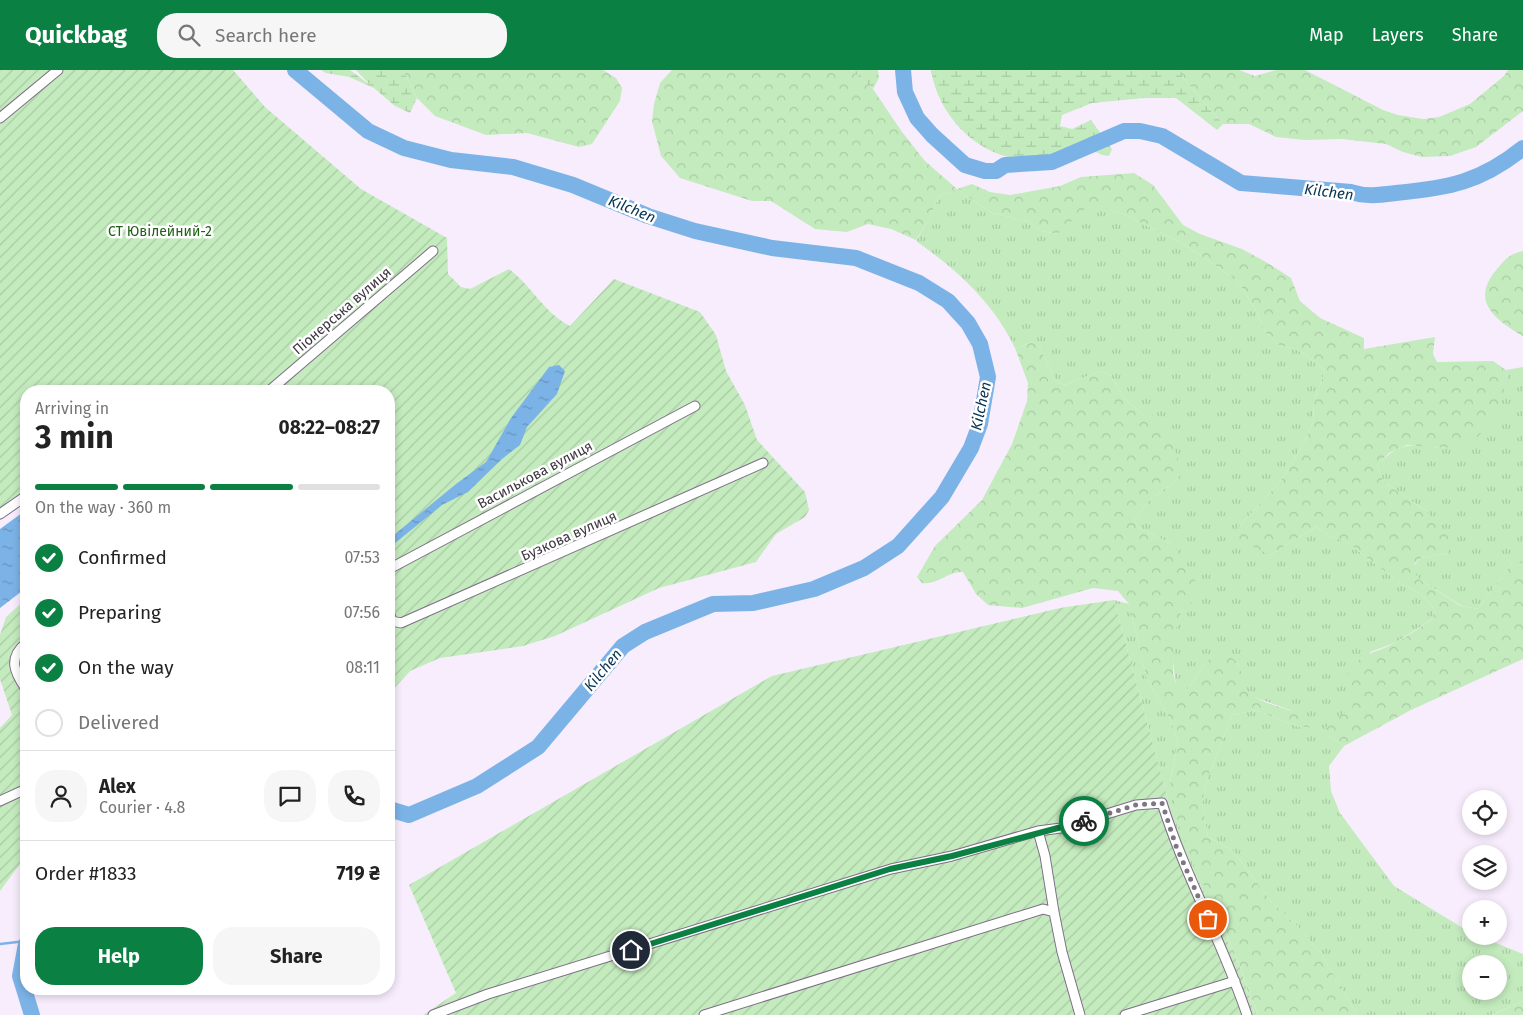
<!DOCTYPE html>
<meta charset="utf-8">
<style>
body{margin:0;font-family:"Fira Sans",sans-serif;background:#f6f6f6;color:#222;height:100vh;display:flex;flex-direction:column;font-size:19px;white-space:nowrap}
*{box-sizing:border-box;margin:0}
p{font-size:16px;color:#767676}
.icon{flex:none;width:28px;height:28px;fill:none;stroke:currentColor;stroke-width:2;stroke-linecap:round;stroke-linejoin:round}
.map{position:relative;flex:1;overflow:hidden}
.panel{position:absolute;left:20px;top:315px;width:375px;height:610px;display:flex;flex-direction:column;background:#fff;border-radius:20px;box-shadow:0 2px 8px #0003}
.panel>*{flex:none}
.buttons{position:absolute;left:1462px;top:720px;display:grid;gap:10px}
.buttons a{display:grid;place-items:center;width:45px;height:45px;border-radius:50%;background:#fff;box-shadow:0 2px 8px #0003;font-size:25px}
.pin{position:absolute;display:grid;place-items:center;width:42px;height:42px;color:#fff;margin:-21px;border:2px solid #fff;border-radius:50%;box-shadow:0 1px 5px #0007}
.courier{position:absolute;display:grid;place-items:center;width:50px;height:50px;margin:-25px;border:4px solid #0b8043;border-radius:50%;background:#fff;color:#222;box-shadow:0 1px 6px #0007}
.head em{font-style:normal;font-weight:700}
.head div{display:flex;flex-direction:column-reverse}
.head{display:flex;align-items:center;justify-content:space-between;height:85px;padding:0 15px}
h1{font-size:32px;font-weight:700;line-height:38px}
.bar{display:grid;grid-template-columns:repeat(4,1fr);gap:8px 5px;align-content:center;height:60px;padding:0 15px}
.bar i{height:6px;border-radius:4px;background:#e0e0e0}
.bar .on{background:#0b8043}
.bar p{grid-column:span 4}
.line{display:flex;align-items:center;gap:12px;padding:0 15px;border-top:1px solid #e0e0e0}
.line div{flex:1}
.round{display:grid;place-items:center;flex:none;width:52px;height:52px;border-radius:20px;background:#f6f6f6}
ol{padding:0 15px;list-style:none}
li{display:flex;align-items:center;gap:15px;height:55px}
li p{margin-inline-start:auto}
li .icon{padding:5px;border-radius:50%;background:#0b8043;color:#fff;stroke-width:4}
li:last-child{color:#767676}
li i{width:28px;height:28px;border:2px solid #e0e0e0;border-radius:50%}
.cta{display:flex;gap:10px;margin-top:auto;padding:10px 15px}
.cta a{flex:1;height:58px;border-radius:20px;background:#0b8043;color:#fff;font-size:20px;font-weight:700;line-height:58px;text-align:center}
.cta a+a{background:#f6f6f6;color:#222}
header{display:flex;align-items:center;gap:30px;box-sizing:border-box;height:70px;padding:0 25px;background:#0b8043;color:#fff}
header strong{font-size:24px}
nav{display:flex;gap:28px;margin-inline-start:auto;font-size:18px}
.search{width:350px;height:45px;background:#f6f6f6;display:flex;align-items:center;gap:12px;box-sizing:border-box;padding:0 18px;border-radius:20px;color:#767676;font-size:19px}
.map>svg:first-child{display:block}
.grass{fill:url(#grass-tufts);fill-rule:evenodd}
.forest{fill:url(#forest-crowns)}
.wetland{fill:url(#wetland-marsh)}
.garden{fill:url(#garden-furrows)}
.water{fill:url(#water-ripples)}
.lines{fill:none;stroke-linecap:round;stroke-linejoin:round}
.stream{stroke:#7cb3e7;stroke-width:2.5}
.river{stroke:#7cb3e7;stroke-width:16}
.street-casing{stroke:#7e6e86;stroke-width:11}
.street{stroke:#fff;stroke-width:9}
.done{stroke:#7e7682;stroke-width:5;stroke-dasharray:0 9}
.route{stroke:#0b8043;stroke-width:6}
.labels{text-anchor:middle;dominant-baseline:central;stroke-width:5;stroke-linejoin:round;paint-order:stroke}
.park-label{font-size:14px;fill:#216117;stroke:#fff}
.street-label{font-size:14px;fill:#3d3640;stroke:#fff}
.water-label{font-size:15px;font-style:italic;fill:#083354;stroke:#fff}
</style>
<header>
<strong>Quickbag</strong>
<div class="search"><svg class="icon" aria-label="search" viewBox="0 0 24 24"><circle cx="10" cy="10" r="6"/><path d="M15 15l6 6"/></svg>Search here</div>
<nav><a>Map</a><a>Layers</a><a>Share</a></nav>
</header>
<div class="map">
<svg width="1523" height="945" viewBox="0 0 1523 945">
<defs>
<pattern id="grass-tufts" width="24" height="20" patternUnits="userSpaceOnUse" patternTransform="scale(1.25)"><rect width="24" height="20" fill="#c4ebbe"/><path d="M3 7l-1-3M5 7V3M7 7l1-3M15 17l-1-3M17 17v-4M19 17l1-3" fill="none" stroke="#a9caa4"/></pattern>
<pattern id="forest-crowns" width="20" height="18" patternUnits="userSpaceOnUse" patternTransform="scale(1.25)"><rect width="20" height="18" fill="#c4ebbe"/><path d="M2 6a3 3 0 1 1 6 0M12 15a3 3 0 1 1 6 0" fill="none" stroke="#a9caa4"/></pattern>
<pattern id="wetland-marsh" width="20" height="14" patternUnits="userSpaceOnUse" patternTransform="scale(1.25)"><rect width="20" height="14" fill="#c4ebbe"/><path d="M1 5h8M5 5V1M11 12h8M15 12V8" fill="none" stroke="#a9caa4"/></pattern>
<pattern id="garden-furrows" width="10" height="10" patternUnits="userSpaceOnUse" patternTransform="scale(1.25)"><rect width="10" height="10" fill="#c4ebbe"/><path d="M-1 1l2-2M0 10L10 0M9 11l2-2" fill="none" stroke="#a9caa4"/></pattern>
<pattern id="water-ripples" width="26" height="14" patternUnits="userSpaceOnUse" patternTransform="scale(1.25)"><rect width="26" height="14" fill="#7cb3e7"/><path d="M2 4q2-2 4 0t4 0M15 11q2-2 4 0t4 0" fill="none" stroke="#6792bd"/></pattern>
</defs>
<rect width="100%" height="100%" fill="#f8edfd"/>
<path class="grass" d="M957,119L992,143L1027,151L1041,161L1058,164L1090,132L1121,143L1180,172L1237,210L1257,242L1265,262L1280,276C1299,277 1311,288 1325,301L1314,332L1313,352L1306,369L1283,408L1239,457L1270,485L1316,457L1326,464L1348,473L1400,513L1421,524L1435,539L1434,548L1395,573L1370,582L1353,636L1329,666L1344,676L1329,696L1331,721L1340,743L1394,816L1471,863V866H1479L1523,884V931L1491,945H1357L1320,882L1298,857L1270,830L1233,781L1208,766L1202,733L1207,710L1232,645L1256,640L1296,656L1311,658L1290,640L1254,627L1246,620L1238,593L1207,591L1187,620L1178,621C1172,601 1169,559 1182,541C1185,537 1190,534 1194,531L1174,475L1139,458L1134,449L1151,429L1178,409L1142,344L1125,329L1110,305L1101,301L1065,315L1056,312L1040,278L1033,272L1015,278C993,232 957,200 916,171L929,149L939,126ZM1471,894H1499V921H1471Z
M1523,297V493H1512L1478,539L1462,536L1420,510L1414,503V495L1421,488L1449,483L1426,441L1383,411L1377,395C1402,370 1411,375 1444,378L1507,308L1506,300Z
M1114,530L1129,534L1147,609L1172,653L1178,673L1170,711L1215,841L1236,885L1258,945H1255L1240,898L1178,767Z"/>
<path class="forest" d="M403,0H603L616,8L622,18L620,31L592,74L579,77L527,63L486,65L435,46L417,28Z
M672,0H851L873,19L902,62L925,91L957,119L972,114L990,122L1010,125L1060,116L1081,107L1134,103L1153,115L1183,155L1200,164L1242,179L1266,192L1291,208L1300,231L1320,248L1364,268V279L1435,267L1433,284L1437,292L1493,291L1506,300L1507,308L1498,345L1472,373L1444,378L1407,375L1389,383L1377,395L1383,411L1426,441L1449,466V483L1421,488L1414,494V503L1420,510L1461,536L1478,539L1512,493H1523V589L1411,640L1344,676L1329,666L1326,657L1353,636L1345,607C1360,581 1375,584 1397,572C1409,565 1422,556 1434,548L1435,539L1421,524L1400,513L1348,473L1326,464L1316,457L1270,485L1238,470L1239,457L1283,408L1306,369L1313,352L1314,332L1325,301C1311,288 1299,277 1280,276L1265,262L1257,242L1237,210L1180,172L1121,143L1091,133L1058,164L1041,161L1027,151L992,143L957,119L939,126L929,149L916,170L891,159L868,154L847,162L815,159L771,131H752L680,108L661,86L652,51L654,34L660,13Z
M1181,0H1239L1255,6L1276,0H1305L1383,40L1398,45L1423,49L1439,47L1470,34L1504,6L1508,0H1523V41L1476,77L1450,86L1422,87L1403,82L1386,74L1342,69L1305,70L1276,67L1249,54H1223L1183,8Z
M1523,181V266C1494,249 1469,230 1498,198C1506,188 1510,184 1523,181Z
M1033,272L1040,278L1056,312L1065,315L1101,301L1110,305L1125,329L1142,344L1151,343C1167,358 1177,381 1182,402L1178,409L1151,429L1134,449L1139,458L1174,475L1197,514L1194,531L1181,542L1174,566L1173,603L1178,620H1187L1207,591L1223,582C1227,585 1235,589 1238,594C1244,604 1242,617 1252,625C1271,639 1299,636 1311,658L1296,656L1256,640L1232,645L1207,710L1202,733L1208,766L1233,781L1270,830L1298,857L1320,882L1357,945H1258L1236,885L1192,790L1178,753L1170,711L1178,673L1172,653L1147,609L1129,534L1118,521L1093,518L1022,538L988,535L976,524L963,502C948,501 938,515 922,513L917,507L935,476L982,430L1012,374L1027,331L1028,313L1015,278Z
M1523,931V945H1491H1492Z"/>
<path class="wetland" d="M321,0H350L370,15L356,0H403L417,28L410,43L395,36L374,18L349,7L326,3Z
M851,0H878L879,8L873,19Z
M931,0H1181L1183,8L1223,54L1217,60L1176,28H1144L1092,33L1062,45L1060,56L1072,59L1091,50L1112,79L1109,86L1102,85L1081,75C1068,81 1056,86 1041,88C987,97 939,51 931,0Z"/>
<path class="garden" d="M0,0H233L265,37L361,119L447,168L448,204L461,217L470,219L509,199C533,217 543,242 570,256L614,209L700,242L716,265L726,301L745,335L757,370L805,422L809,440L805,447L776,464L756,492L659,518L555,566L523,576L440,588L410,601L389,624V321H26V431L0,450Z
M26,529V786L0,821V658L12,645L0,609V565L6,547Z
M1114,530L1178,767L1240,898L1255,945H423L456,923L409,815L772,606L1060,538Z"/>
<path class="water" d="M559,295L565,301L557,324L527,357L520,375L502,389L468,422L442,435L389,478V469L456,414L486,392L511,348L549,297Z
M26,440V518L0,538V459Z"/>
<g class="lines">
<path class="stream" d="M0,874L26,871"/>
<path class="river" d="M295,0L368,61L404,78L451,90L513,97L573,115L648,146L695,161L772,178L856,188L919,213L948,231L968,253L980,274L988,307L980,354L971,378L942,427L898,476L864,498L814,519L753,533L713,534L645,562L623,576L538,677L477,716L409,745L389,739
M903,0L905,22L917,48L932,65L965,95L985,101H996L1005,95L1052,92L1124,61H1140L1162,66L1241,113L1351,122C1366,127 1380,125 1396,123C1449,118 1481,112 1523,78
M26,874L20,906L32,945"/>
<g class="street-casing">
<path id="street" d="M0,48L58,0
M269,321L433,181
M0,444L26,426
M389,499L695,336
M389,542L392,551L401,553L763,393
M26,573C8,588 14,602 26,619
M0,731L26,719
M1038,761L1045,786L1054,842
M433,945L488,924L891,799L952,786L1038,761L1061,758L1136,735L1162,733C1185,806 1223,873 1247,945
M704,945L1043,839L1054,842L1062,882L1080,945
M1125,945L1235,911"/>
</g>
<use href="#street" class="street"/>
</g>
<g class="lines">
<path class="done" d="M1084,751L1136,735L1162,733L1176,776L1208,849"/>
<path class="route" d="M631,880L890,799L952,786L1084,751"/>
</g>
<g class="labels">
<g class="park-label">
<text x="160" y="161">СT Ювілейний-2</text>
</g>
<g class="street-label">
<text transform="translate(342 241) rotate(-41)">Піонерська вулиця</text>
<text transform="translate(535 405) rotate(-28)">Василькова вулиця</text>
<text transform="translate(569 466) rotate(-24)">Бузкова вулиця</text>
</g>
<g class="water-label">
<text transform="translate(1329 122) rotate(7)">Kilchen</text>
<text transform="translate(632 139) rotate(22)">Kilchen</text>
<text transform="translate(981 336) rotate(-78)">Kilchen</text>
<text transform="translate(603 600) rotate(-50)">Kilchen</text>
</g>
</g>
</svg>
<div class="buttons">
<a><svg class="icon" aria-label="locate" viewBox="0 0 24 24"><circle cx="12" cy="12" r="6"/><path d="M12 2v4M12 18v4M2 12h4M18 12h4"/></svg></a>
<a><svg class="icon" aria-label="layers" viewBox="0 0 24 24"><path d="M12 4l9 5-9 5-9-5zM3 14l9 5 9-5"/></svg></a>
<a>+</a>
<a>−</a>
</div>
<div class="pin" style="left:1208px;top:849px;background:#ea580c"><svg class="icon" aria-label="bag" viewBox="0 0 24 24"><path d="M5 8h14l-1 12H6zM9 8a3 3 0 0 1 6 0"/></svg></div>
<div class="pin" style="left:631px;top:880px;background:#1f2937"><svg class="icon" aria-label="home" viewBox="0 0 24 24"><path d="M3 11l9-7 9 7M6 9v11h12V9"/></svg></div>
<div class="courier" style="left:1084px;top:751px"><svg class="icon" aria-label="bike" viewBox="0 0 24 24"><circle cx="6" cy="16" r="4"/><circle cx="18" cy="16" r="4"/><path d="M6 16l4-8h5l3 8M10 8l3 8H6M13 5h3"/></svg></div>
<section class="panel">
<div class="head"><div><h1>3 min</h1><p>Arriving in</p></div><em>08:22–08:27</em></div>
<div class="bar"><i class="on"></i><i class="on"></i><i class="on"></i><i></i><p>On the way · 360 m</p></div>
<ol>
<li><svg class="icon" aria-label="check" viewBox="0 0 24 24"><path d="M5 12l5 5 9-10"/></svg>Confirmed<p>07:53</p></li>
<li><svg class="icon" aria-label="check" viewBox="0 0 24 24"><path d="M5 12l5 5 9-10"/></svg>Preparing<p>07:56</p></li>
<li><svg class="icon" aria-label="check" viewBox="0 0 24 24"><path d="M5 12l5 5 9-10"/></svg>On the way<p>08:11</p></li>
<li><i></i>Delivered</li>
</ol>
<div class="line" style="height:90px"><a class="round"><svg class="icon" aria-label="person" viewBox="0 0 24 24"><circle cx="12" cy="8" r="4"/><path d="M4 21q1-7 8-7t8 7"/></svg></a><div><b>Alex</b><p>Courier · 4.8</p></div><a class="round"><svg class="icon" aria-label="chat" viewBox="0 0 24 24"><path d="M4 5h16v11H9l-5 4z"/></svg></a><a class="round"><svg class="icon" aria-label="phone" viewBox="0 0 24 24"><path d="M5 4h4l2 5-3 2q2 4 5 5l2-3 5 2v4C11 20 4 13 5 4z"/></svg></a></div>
<div class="line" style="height:65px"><div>Order #1833</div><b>719 ₴</b></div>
<div class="cta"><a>Help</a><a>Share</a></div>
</section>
</div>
